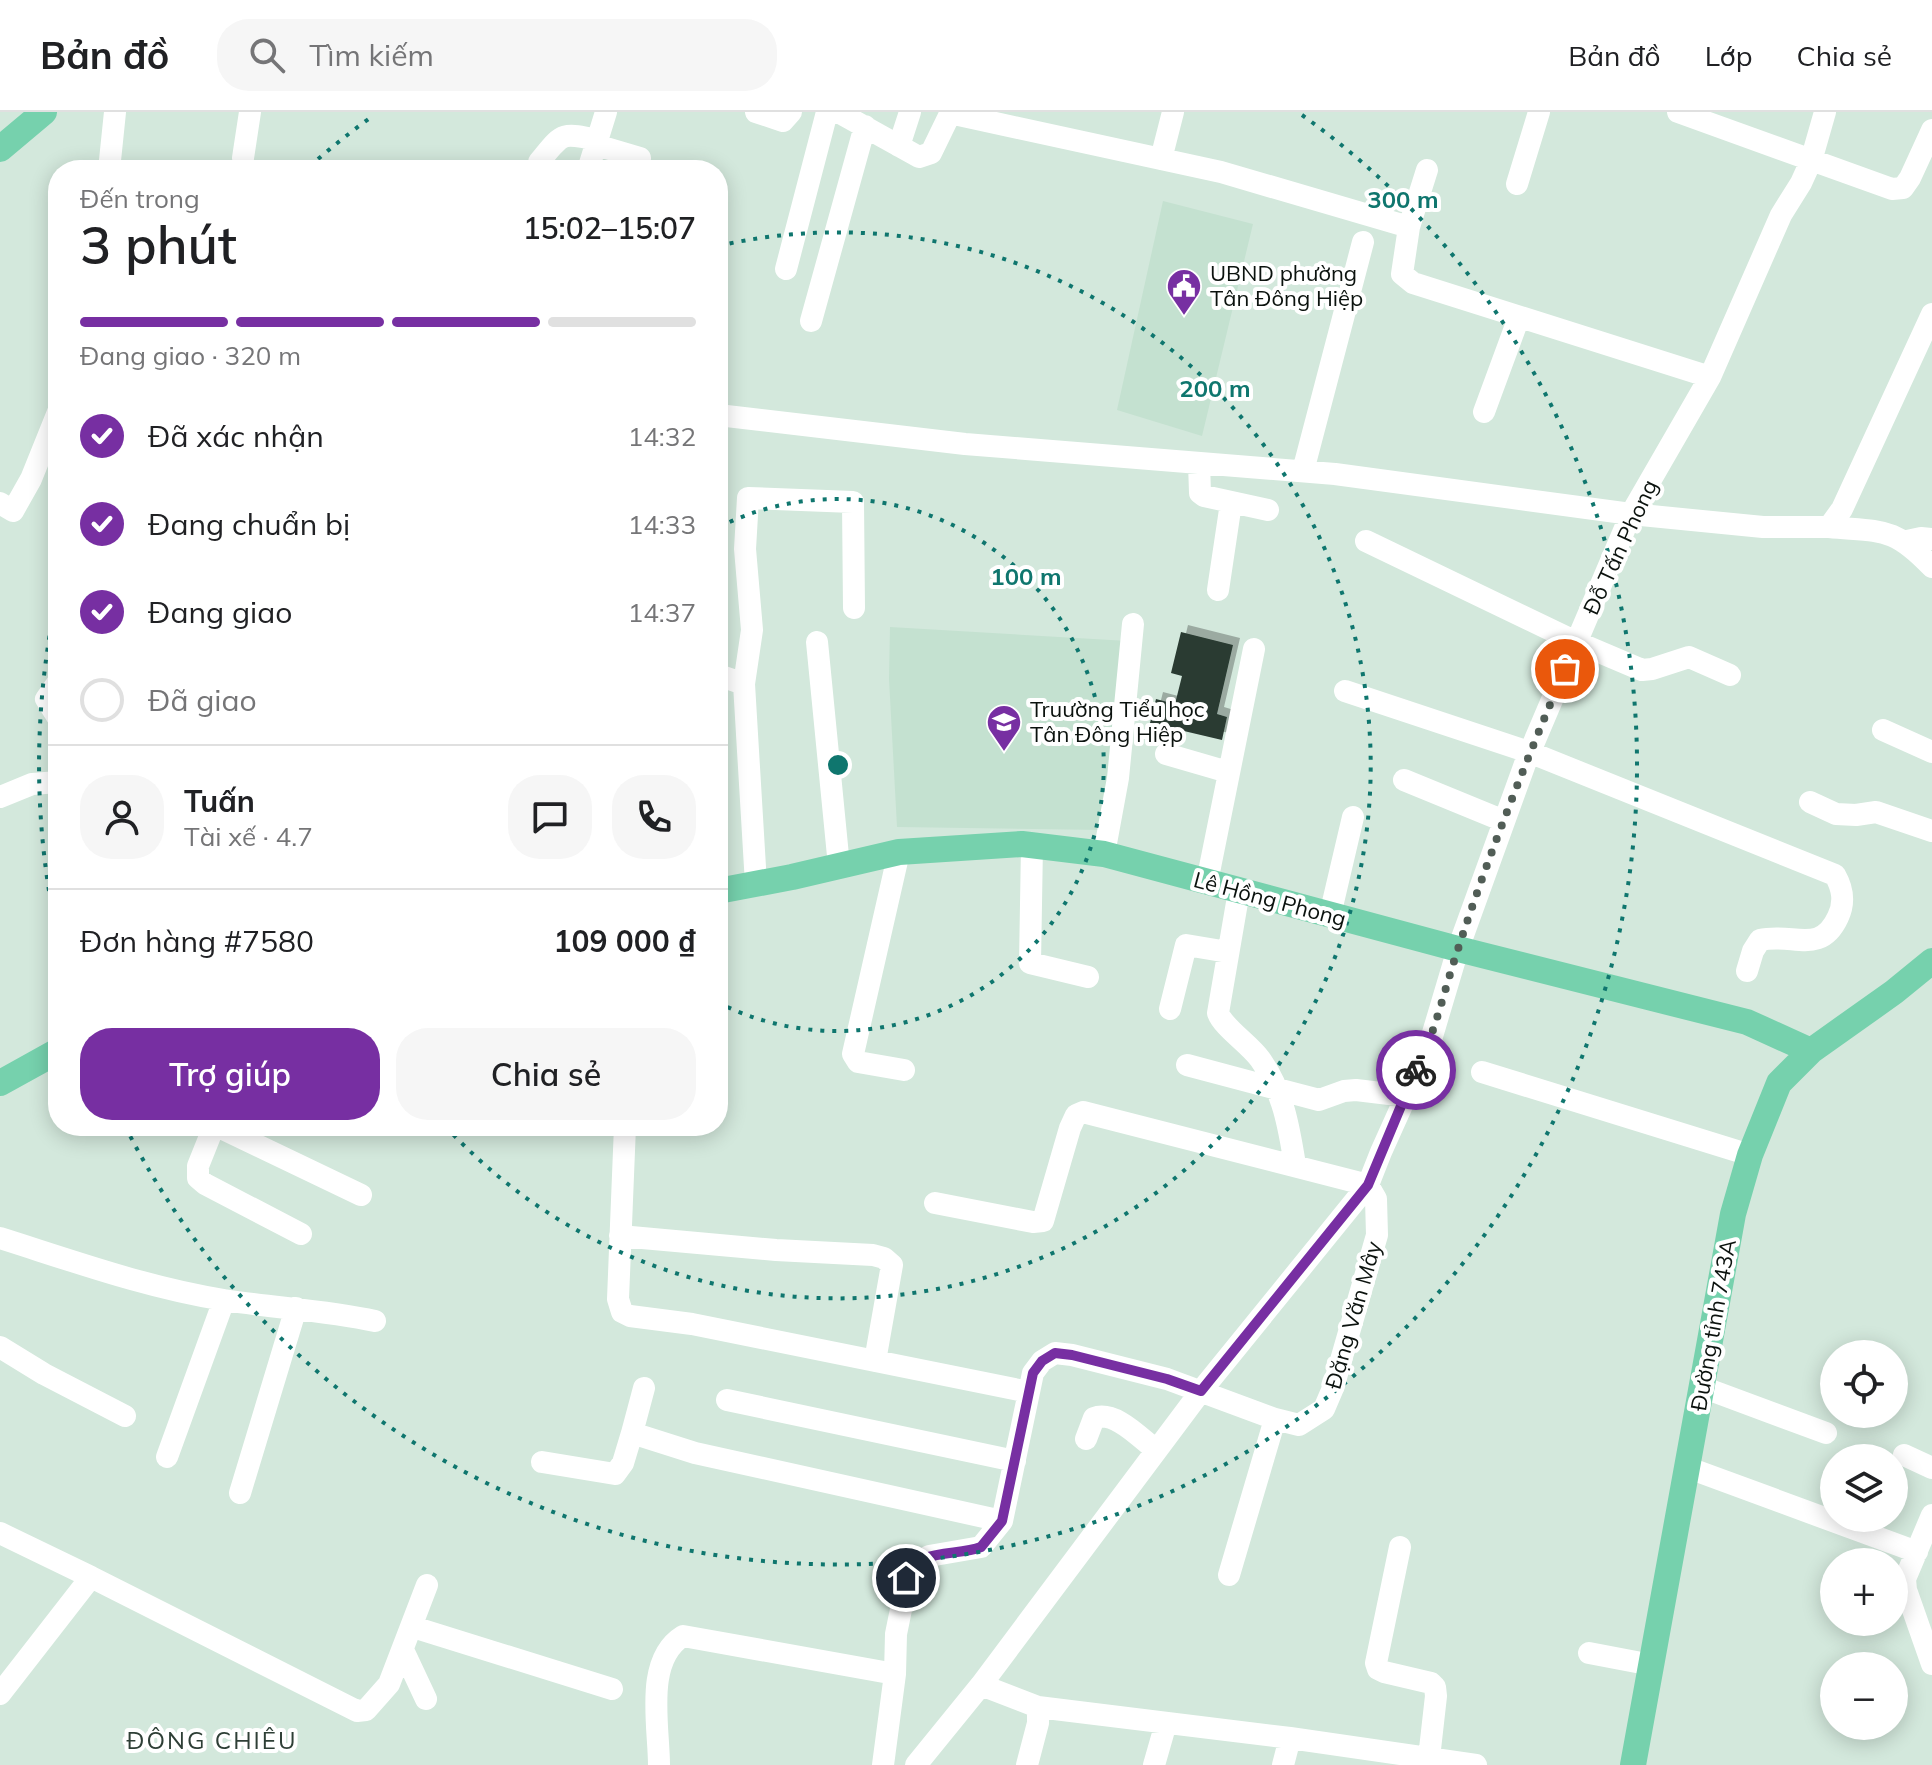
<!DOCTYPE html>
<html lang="vi">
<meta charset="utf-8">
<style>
body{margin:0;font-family:Mulish,sans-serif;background:#f6f6f6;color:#202124;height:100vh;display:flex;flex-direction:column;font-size:30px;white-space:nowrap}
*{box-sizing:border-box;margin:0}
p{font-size:26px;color:#757577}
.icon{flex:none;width:44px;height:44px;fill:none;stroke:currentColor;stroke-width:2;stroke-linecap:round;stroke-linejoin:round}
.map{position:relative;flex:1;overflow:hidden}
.details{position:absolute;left:48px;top:48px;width:680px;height:976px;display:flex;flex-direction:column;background:#fff;border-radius:32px;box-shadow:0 4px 20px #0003}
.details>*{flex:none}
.buttons{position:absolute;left:1820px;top:1228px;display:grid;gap:16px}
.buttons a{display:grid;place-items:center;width:88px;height:88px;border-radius:50%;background:#fff;box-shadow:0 4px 20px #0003;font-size:40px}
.pin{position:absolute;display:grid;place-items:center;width:68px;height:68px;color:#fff;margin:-34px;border:4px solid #fff;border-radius:50%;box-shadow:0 2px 8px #0007}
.courier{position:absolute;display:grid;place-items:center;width:80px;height:80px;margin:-40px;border:6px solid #772fa2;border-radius:50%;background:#fff;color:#222;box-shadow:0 2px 10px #0007}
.headline em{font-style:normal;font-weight:600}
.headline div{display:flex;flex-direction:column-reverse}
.headline{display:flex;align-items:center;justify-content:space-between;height:136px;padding:0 32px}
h1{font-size:52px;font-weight:600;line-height:60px}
.bar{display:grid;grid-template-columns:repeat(4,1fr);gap:12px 8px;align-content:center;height:96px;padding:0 32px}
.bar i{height:10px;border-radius:6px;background:#e0e0e0}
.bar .active{background:#772fa2}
.bar p{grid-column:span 4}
.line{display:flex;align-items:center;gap:20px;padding:0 32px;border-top:2px solid #e0e0e0}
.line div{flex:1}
.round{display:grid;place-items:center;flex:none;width:84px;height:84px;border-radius:32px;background:#f6f6f6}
ol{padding:0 32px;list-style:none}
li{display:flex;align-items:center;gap:24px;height:88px}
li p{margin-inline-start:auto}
li .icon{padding:8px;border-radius:50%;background:#772fa2;color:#fff;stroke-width:4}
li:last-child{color:#757577}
li i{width:44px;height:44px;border:4px solid #e0e0e0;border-radius:50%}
.cta{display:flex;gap:16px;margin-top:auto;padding:16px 32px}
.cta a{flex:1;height:92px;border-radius:32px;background:#772fa2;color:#fff;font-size:32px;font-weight:600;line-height:92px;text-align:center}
.cta a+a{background:#f6f6f6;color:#202124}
header{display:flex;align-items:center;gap:48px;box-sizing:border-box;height:112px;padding:0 40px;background:#fff;border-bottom:2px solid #e0e0e0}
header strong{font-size:38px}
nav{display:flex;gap:44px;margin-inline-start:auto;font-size:28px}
.search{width:560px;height:72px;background:#f6f6f6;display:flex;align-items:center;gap:20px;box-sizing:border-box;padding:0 28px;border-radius:32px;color:#757577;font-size:30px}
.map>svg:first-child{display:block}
.built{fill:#c4e1d0}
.building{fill:#2a3b32;filter:url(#shadow)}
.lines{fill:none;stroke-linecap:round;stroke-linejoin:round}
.minor{stroke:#fff;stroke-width:22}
.major{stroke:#76d1ad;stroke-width:26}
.done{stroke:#515d56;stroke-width:8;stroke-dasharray:0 14.4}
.route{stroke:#772fa2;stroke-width:10}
.ring{fill:none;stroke:#0f766e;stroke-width:4;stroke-dasharray:4 8}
.labels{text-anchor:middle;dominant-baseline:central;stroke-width:8;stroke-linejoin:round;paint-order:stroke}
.poi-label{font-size:22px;fill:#0b120e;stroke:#fff;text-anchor:start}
.street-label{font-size:22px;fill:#0b120e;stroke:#fff}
.neighbourhood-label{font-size:24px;letter-spacing:2px;fill:#2e3f36;stroke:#fff}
.centre{fill:#0f766e;stroke:#fff;stroke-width:4}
.ring-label{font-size:24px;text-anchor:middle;font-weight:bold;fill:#0f766e;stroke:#fff;stroke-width:8;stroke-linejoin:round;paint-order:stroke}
</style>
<header>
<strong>Bản đồ</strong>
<div class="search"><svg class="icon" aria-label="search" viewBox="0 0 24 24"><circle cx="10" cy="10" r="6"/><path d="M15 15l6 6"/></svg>Tìm kiếm</div>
<nav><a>Bản đồ</a><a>Lớp</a><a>Chia sẻ</a></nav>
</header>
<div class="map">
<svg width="1932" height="1653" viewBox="0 0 1932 1653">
<defs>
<filter id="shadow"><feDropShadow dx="7" dy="-7" stdDeviation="0" flood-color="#0004"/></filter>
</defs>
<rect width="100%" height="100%" fill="#d3e8dc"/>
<path class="built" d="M1163,89L1253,112L1202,324L1117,298Z
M890,515L1128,529L1104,718L897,715L889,567Z"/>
<path class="building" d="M1181,520L1233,533L1217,602L1227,605L1222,628L1150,611L1156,587L1175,592L1182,564L1171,561Z"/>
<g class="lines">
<path class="minor" d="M756,0L783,9L791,0
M838,0L919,45L931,41L949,4L954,2L1221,60L1409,115
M1678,0L1892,77L1903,76L1910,66L1932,18
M596,33L640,46
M899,34L910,0
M243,46L250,0
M1161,47L1173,0
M539,50C563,21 560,20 598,28
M109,58L115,0
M588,58L606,0
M1427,58L1409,115L1402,162L1413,171L1710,265
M1517,72L1539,0
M786,157L827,0
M811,209L865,14
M1484,300L1519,205
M718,303L965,332L1335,362L1631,402L1763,415H1829L1842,397L1932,202
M1199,351L1200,381L1204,384L1268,398
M1303,359L1363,130
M0,391L13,399L31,367L58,300
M1829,415C1882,420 1893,414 1932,455
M1366,429L1576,530L1642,558L1652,557L1689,545L1730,563
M1907,429L1921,426L1932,427
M1218,478L1231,391
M817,530L839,754
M718,563L744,572
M58,570L46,587L58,606
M1345,579L1529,640L1835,763C1843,777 1845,790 1838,805C1820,844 1793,820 1760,828L1753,839L1747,859
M1883,618L1932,640
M1166,642L1228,660
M1404,668L1504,709
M0,685L32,672L58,670
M1810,690L1836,702L1856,703L1876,700L1932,719
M1032,733L1030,851L1088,865
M899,740L853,942L858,950L904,958
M1104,742L1118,666L1133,512
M1207,770L1254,537
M756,772L744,572L752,518L745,437L748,386L853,390L854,496
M1239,779L1218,901C1223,915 1249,932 1260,947C1283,979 1289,1015 1295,1053
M1330,803L1353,705
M1170,897L1186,833L1228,840
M1187,953L1319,988L1344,979L1356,978L1406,984
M1482,960L1750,1043
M214,1014L198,1054V1066L205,1072L301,1122
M217,1014L361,1083
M625,1014L618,1187L622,1200L630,1204L692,1212L1029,1280
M620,1124L776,1138L873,1143L884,1146L892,1153L875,1249
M0,1126C73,1149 148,1176 224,1188C274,1196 325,1198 375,1209
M0,1235L44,1262L125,1304
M1702,1275L1826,1321
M727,1288L1015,1349
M632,1321L644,1276
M1086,1327L1094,1306C1115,1298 1140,1326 1156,1338
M1904,1343L1932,1356
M167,1345L224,1188
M542,1350L615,1362L623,1351L632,1321L695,1341L1002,1409
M1686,1355L1917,1440
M240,1381L296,1196
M1932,1403L1905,1467L1906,1478L1932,1552
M0,1421L91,1465
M1400,1435L1376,1551L1378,1557L1384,1560L1431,1571L1435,1575L1436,1584L1429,1646
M1229,1463L1275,1307
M413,1515L612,1577
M403,1538L426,1587
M1589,1541L1652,1553
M981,1573L1038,1595V1611L1027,1653
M0,1582L91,1465L357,1599L366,1598L389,1572L427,1473
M1038,1595L1290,1626
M659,1653C659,1614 644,1548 683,1524L895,1562
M883,1653L895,1562L896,1522L909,1458L929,1444L981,1435L1002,1409L1033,1261L1042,1249L1055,1241L1072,1243L1167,1267L1275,1307L1299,1313L1324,1297L1333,1276L1377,1123L1376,1087L1368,1073L1083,1000L1076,1003L1070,1016L1043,1109L1033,1110L935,1091
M916,1653L981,1573L1201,1279L1368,1073L1381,1040L1430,931L1458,837L1526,649L1631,402L1710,265L1781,103L1801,71L1811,49L1825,0
M1154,1653L1166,1611
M1283,1653L1290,1626L1476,1653"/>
<path class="major" d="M0,37L44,0
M718,779L792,765L899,740L1022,732L1104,742L1458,837L1747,910L1811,939
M0,971L58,939
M1633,1653L1733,1102L1750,1043L1779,971L1811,939L1894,880L1932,849"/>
</g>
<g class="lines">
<path class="done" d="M1416,958C1436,920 1444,878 1458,837C1489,742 1526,649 1565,557"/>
<path class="route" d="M906,1466C917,1435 956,1445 981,1435L1002,1409L1033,1261L1042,1249L1055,1241L1072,1243L1167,1267L1201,1279L1368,1073L1416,958"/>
</g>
<g class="ring">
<path d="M719 415A266 266 0 1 1 719 891"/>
<path d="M718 134A533 533 0 1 1 448 1017"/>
<path d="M58 826A799 799 0 0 1 58 480M309 55A799 799 0 0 1 374 3M1302 3A799 799 0 1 1 126 1016"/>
</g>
<defs>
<g id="civic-pin" transform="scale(1.8)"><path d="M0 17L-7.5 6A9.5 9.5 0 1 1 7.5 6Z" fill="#772fa2" stroke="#fff"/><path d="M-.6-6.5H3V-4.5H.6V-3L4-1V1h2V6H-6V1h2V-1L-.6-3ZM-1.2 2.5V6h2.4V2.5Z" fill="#fff"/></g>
<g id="school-pin" transform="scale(1.8)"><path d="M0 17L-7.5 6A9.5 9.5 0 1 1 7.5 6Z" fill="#772fa2" stroke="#fff"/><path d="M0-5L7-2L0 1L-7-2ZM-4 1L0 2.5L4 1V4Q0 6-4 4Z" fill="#fff"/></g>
</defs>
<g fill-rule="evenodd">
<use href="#civic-pin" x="1184" y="174"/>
<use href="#school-pin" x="1004" y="610"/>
</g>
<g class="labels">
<g class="poi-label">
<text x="1210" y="161">UBND phường<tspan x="1210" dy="25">Tân Đông Hiệp</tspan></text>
<text x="1030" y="597">Truường Tiểu học<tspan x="1030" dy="25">Tân Đông Hiệp</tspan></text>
</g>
<g class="street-label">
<text transform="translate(1620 435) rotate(-65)">Đỗ Tấn Phong</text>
<text transform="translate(1270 787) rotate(15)">Lê Hồng Phong</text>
<text transform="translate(1353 1203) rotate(-74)">Đặng Văn Mây</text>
<text transform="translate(1713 1213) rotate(-80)">Đường tỉnh 743A</text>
</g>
<g class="neighbourhood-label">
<text x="212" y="1628">ĐÔNG CHIÊU</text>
</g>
</g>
<circle cx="838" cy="653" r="12" class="centre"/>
<g class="ring-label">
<text x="1403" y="96">300 m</text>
<text x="1215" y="285">200 m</text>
<text x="1026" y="473">100 m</text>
</g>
</svg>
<div class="buttons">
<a><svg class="icon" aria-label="locate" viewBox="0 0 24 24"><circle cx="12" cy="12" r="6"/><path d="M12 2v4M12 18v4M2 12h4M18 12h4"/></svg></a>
<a><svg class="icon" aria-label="layers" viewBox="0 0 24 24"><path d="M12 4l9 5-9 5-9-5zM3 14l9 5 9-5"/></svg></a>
<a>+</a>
<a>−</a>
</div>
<div class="pin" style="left:1565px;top:557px;background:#ea580c"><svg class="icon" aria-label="bag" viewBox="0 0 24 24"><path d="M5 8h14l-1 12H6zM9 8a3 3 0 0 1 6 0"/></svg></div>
<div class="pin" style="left:906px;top:1466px;background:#1f2937"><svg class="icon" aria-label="home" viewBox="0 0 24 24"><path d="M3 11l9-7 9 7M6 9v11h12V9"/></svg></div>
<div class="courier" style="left:1416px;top:958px"><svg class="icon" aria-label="bike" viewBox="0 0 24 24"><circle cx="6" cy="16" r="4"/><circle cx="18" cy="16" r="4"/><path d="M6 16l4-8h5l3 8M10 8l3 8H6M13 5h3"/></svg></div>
<section class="details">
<div class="headline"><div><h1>3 phút</h1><p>Đến trong</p></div><em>15:02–15:07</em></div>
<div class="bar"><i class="active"></i><i class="active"></i><i class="active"></i><i></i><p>Đang giao · 320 m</p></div>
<ol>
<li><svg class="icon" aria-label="check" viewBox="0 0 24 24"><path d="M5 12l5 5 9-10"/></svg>Đã xác nhận<p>14:32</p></li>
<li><svg class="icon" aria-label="check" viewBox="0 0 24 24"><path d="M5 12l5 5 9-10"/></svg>Đang chuẩn bị<p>14:33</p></li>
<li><svg class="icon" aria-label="check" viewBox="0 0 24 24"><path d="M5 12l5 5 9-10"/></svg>Đang giao<p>14:37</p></li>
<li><i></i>Đã giao</li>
</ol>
<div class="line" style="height:144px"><a class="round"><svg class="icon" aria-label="person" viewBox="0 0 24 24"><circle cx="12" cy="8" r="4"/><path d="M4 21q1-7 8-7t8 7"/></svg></a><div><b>Tuấn</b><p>Tài xế · 4.7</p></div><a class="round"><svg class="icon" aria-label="chat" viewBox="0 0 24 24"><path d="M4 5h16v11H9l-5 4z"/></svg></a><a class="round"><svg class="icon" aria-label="phone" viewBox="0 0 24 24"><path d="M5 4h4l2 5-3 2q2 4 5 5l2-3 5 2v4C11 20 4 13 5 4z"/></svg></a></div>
<div class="line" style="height:104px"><div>Đơn hàng #7580</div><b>109 000 ₫</b></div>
<div class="cta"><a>Trợ giúp</a><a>Chia sẻ</a></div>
</section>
</div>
